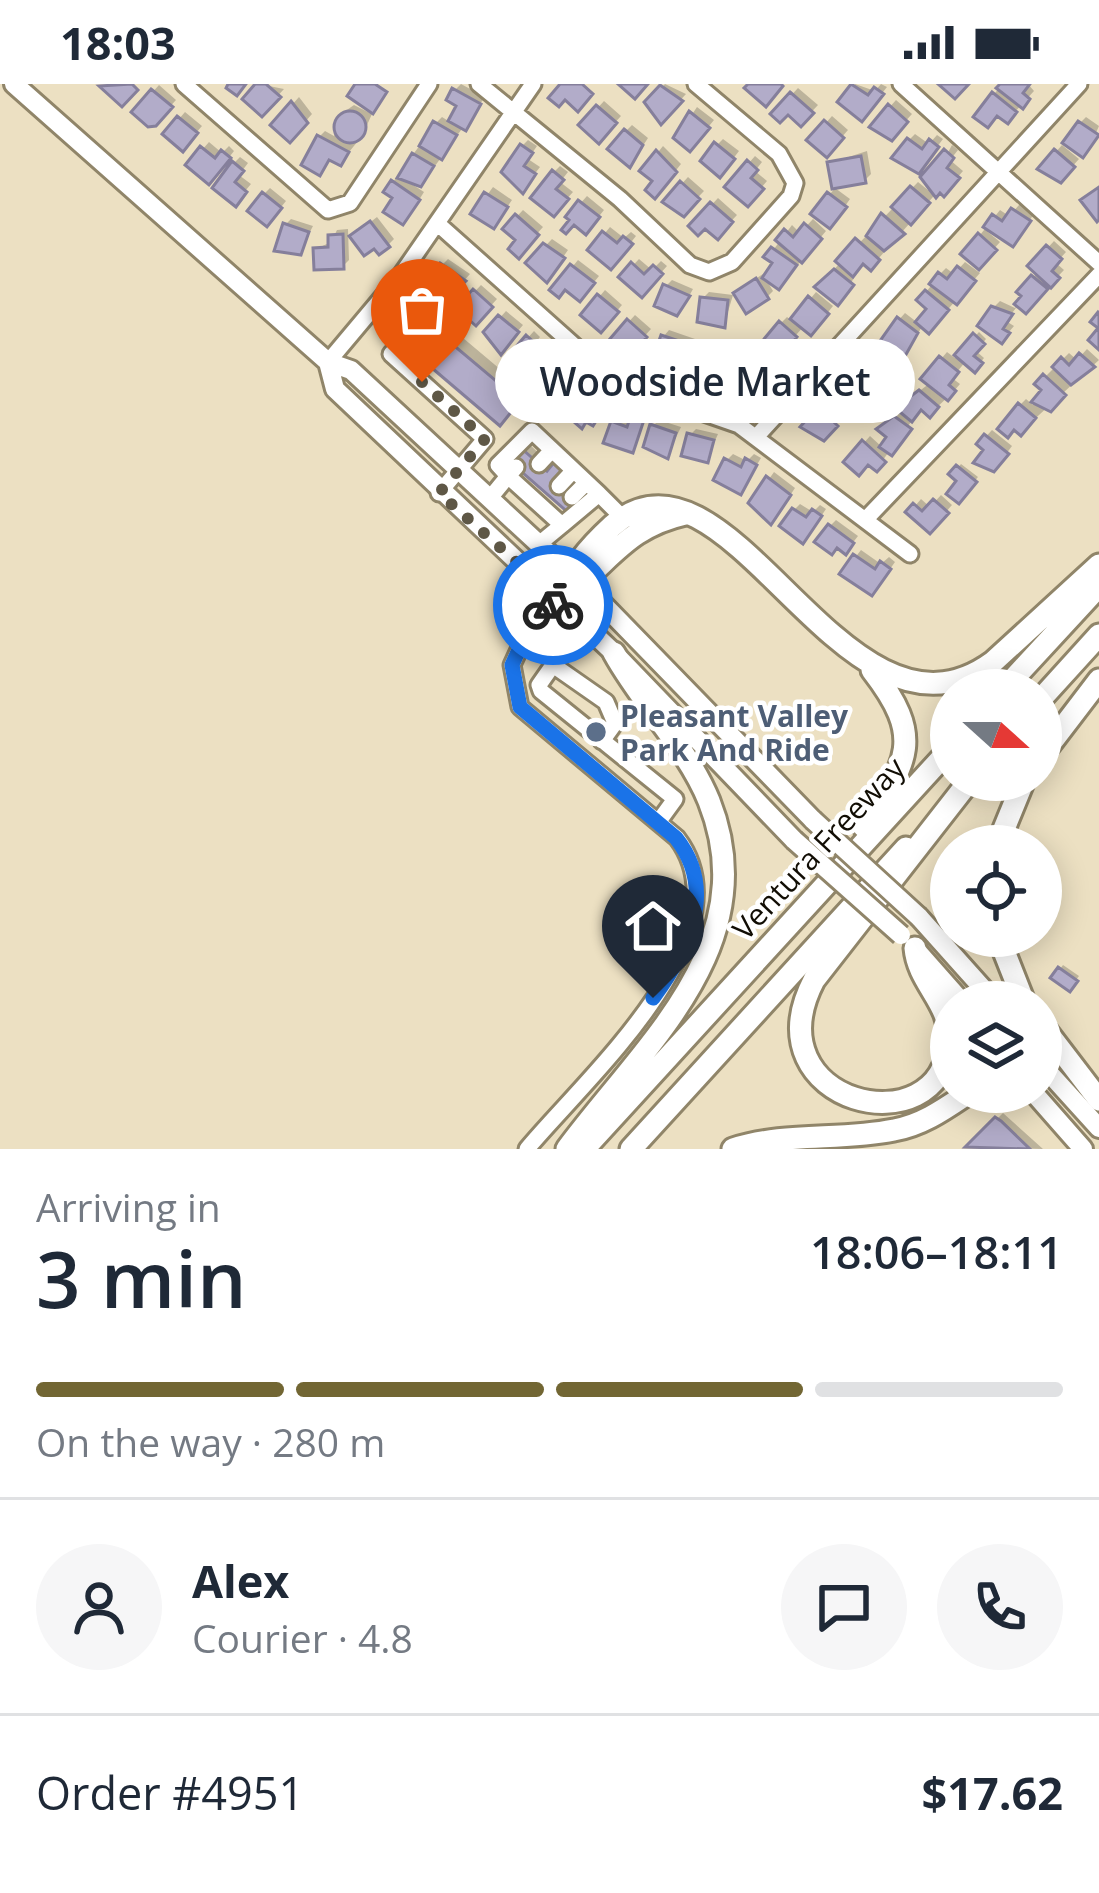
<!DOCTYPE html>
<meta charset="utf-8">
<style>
body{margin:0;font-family:"Open Sans",sans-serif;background:#f6f6f7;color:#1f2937;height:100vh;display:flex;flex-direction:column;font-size:45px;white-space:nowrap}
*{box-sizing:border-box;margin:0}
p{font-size:39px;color:#747a83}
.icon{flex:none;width:66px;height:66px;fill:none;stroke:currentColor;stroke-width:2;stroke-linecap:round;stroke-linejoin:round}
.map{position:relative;height:1065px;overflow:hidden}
.drawer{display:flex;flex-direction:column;background:#fff;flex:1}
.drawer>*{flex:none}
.needle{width:78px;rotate:111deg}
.controls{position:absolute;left:930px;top:585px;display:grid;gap:24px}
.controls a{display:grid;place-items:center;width:132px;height:132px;border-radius:50%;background:#fff;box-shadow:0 6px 30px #0003;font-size:60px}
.pin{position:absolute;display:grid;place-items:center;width:102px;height:102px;color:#fff;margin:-123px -51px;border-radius:50% 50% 50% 0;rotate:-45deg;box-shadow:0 0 12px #0007}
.pin .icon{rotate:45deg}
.courier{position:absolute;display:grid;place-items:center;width:120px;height:120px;margin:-60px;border:9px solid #1a73e8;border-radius:50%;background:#fff;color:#222;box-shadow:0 3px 15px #0007}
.bubble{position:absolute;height:84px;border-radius:42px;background:#fff;box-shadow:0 6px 30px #0003;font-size:39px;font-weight:600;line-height:84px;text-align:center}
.head em{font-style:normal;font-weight:600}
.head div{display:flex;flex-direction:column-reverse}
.head{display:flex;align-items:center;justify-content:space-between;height:204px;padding:0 36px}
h1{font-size:78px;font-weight:600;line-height:90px}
.bar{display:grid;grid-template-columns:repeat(4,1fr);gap:18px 12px;align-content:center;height:144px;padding:0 36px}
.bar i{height:15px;border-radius:9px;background:#e0e1e3}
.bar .on{background:#726633}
.bar p{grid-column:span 4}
.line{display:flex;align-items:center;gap:30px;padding:0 36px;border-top:3px solid #e0e1e3}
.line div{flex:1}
.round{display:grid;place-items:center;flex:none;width:126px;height:126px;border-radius:63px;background:#f6f6f7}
.status{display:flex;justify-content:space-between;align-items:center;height:84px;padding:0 60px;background:#fff;direction:ltr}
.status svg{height:33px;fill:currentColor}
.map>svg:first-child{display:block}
.shadow{fill:#0003}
.building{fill:#b2acc9;stroke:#857f9b;stroke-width:3}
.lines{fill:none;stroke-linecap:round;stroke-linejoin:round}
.minor-casing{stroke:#908569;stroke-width:21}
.major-casing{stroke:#908569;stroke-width:24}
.highway-casing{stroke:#908569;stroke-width:27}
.minor{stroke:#fff;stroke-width:15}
.major{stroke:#fff;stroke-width:18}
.highway{stroke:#fff;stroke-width:21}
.major-bridge-casing{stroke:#908569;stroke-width:24;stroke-linecap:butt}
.major-bridge{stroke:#fff;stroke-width:18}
.done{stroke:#5e5746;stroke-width:12;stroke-dasharray:0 21.6}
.route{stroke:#1a73e8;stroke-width:15}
.service-dot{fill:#5c6f8a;stroke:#fff;stroke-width:4.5}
.labels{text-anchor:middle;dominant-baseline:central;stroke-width:9;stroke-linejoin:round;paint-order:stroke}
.service-label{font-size:30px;font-weight:bold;fill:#4e5e75;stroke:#fff;text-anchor:start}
.street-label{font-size:30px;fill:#110d04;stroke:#fff}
</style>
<div class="status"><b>18:03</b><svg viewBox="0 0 49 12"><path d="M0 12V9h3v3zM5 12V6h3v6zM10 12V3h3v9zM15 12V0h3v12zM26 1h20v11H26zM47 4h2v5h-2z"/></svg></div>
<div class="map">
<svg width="1099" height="1065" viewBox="0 0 1099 1065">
<rect width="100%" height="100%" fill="#ece0c2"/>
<path class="shadow" d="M259,0L284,5L262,29Z
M461,0L485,13L427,93L407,97L424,108L409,132L393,98L436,39L442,33L450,38L460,20L455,6Z
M665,0L686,10L662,36L648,18Z
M855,0L875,7L881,0L887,3L867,28L841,17Z
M1003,0H1028L1034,7L1013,30L994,10Z
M159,1L176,16L155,39L135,28Z
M798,4L818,21L801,39L788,27L774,30Z
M299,13L312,30L290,55L274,41Z
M896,16L912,30L891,53L873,42Z
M604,17L621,32L599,56L582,41Z
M354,21L372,30L362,52L341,78L331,73L320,88L319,53L325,47L334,52L341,30Z
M697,23L714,36L696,58L677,53Z
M185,28L202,42L183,64L166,50Z
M832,32L848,46L827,70L811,56Z
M1086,33L1099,42L1089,64L1080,39Z
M632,41L648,54L635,74L626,47Z
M915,50L929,60L937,51L943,55L924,80L909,56Z
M723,55L739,67L726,84L717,61Z
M528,56L537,62L528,75L540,83L523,105L522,62Z
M209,58L222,69L229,62L234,67L215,91L189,81Z
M952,61L958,66L950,76L963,87L944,109L940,105L871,183L863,177L844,212L818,202L918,98L928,106Z
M1062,61L1079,75L1061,95L1041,85Z
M663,62L681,80L661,105L643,87Z
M867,67L871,90L865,96L830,79Z
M755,72L762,78L755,87L767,97L748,119L728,103Z
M240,73L248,79L239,91L251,100L235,119L234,79Z
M560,82L568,88L560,98L573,108L554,129V88Z
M688,93L704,107L683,129L666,117Z
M493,103L512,116L499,135L474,129Z
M270,104L286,117L273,133L264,110Z
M835,104L850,115L836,135L814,130Z
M587,112L604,126L592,141L569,132Z
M718,114L737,131L717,152L705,141L692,142Z
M1020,120L1034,130L1018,153L991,144L988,148L1000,158L976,185L980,151L1000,126L1009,132Z
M523,126L543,143L518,171L520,156L506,144Z
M377,133L394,155L388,161L359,147Z
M291,135L313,142L300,167L285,141Z
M813,135L826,147L785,196L768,173L792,141L800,149Z
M610,143L624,154L631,148L636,152L617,176L591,166Z
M348,145L349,176L343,182L316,165L331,158L337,146Z
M552,155L568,166L552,189L529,179Z
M1054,157L1066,168L1056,179L1064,186L1026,226L1019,220L1006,237L1014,242L1002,256L993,224L1000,217L1015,224L1025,212L1020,207L1038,188L1031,182Z
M448,175L470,190L452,210L442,181Z
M639,175L652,186L661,177L667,182L642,210L623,192Z
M578,176L599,192L586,208L553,206Z
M965,178L980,189L935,240L923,241L902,276L877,302L875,278L868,270L905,229L918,239L930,224L920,216L940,190L946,184L954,190Z
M763,190L773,207L767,213L743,203Z
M672,196L693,205L683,223L666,202Z
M481,201L497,215L476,238L460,223Z
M605,206L622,221L601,245L584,231Z
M709,208L733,211L724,241L703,214Z
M816,208L833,222L817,242H804L789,259L796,265L759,304L742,290L781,239L787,233L792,237Z
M506,227L523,241L501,267L487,248Z
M635,231L651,245L631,267L613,255Z
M450,243L526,307L508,329L441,251Z
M669,246L695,255L679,289L663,253Z
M534,247L540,253L531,264L544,274L526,294L507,277Z
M979,248L986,255L976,267L984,274L975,285L966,277L952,294L960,300L954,307L930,330L922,323L877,384L869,377L847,378L870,352L882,363L891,352L880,344L884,338L890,332L895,336L905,318L930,299L925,294L947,268L955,274Z
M704,257L729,265L718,286L707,282L699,295L698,264Z
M1087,265L1099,276L1027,342L1020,321L1026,315L1033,321L1046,306L1039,299L1069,269L1077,276Z
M559,278L579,291L556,313L553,284Z
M853,290L868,302L847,326L832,314Z
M590,302L610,314L593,339L584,308Z
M826,319L842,334L823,353L804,342Z
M640,327L648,330L632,366L613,339L620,333L632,337Z
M659,336L681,343L667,372L653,342Z
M696,345L718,350L707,375L690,351Z
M992,346L1012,362L1000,378L980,359Z
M529,360L584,412L571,427L513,377Z
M733,370L747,377L754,370L761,374L741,407L727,376Z
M961,380L978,393L958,416L960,396L953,390Z
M774,388L795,404L777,431L752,419Z
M941,411L952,421L930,446L910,428L921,415L930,423Z
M800,420L813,428L820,421L826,425L809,450L794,426Z
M836,436L858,452L851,461L830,442Z
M861,466L881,480L889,473L895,478L878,502L843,489Z
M1063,881L1079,892L1073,900L1060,885Z
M1003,1029L1043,1065L969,1063Z"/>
<path class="building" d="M132,0L138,6L122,23L99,2Z
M228,0H246L237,12L226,4Z
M255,0H266L281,13L262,33L242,15Z
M355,0H375L387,8L373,30L347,12Z
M560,0H582L593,10L578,28L565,16L559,23L548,14Z
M618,0H648L635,15Z
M748,0H781L783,2L766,23L744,4Z
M851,0L868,11L874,3L884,10L862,38L837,18Z
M938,0H969L955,15Z
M1000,0H1030L1023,9L1030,15L1023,25L996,4Z
M660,1L683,17L661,41L644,18Z
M452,4L481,20L466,47L448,37L456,22L446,16Z
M151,5L173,23L156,42L148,43L131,28Z
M790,8L814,29L801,43L788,31L780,39L770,30Z
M992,8L1017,28L1008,40L997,32L988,44L973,33Z
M291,17L308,39L290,59L270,41Z
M888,20L908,38L892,57L869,43Z
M596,21L617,39L599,60L578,41Z
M689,27L710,44L690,68L673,54Z
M334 43a16 16 0 1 1 32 0a16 16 0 1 1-32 0Z
M177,32L198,49L183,68L162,50Z
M824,36L844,54L827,74L806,56Z
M433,37L457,51L442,76L419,62Z
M1078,37L1099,51L1083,74L1062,59Z
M624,45L643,61L630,84L607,65Z
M317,51L349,68L341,82L329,76L320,92L301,81Z
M907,54L922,65L929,55L939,63L919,90L891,74Z
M714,58L735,75L720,94L700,77Z
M520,60L533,69L524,82L536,90L523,110L501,88Z
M200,62L215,74L221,66L231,74L209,101L185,81Z
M944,65L954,74L947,84L960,94L944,113L940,109L936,114L920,93Z
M1054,65L1075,83L1061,99L1037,85Z
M656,66L677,88L655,115L645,106L652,97L639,87Z
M412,69L434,82L421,103L397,94Z
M861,72L866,99L832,105L827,78Z
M747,76L758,86L751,94L764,105L748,123L724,103Z
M232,77L244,87L235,98L247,108L236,123L212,104Z
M552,86L564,96L556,105L569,115L554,133L530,114Z
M391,96L420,116L403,141L383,128L392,114L383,108Z
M680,97L700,115L684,133L662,118Z
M910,102L930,119L911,141L891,123Z
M1099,103V136L1097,138L1080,116Z
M262,108L282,124L267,143L247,127Z
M484,108L508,123L494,145L470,130Z
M827,108L847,123L830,145L810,130Z
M578,116L600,133L586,151L574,141L566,150L561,146L569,136L565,133Z
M710,118L733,138L718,156L705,145L698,152L688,142Z
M1011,124L1031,137L1013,163L983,143L992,130L1002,137Z
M881,129L905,150L884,167L866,152Z
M515,130L539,151L519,175L508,165L515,156L502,145Z
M370,137L390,163L379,171L374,165L364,172L349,152Z
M283,139L309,148L301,171L274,167Z
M804,139L822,155L802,179L775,156L784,145L793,153Z
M602,147L617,159L623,152L633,160L611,186L587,166Z
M978,149L997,166L979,186L960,170Z
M343,150L344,185L314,186L313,164L328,163V151Z
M855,154L880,176L871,187L863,180L853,193L835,177Z
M543,159L565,174L547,199L525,179Z
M1046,161L1062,175L1052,187L1060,194L1051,204L1027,182Z
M771,163L797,181L779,206L762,194L772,179L763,173Z
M631,178L644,190L653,181L663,190L642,214L618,193Z
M440,179L466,197L439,222L426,212L433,203L426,197Z
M570,180L595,199L580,218L565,206L559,214L549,206Z
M957,182L976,197L957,221L929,200L938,188L947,195Z
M834,185L854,201L838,222L814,203Z
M1031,191L1048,205L1026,230L1014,220L1021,212L1016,208Z
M756,194L769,215L746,230L733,209Z
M663,200L690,212L677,232L654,222Z
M473,205L493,223L476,242L456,224Z
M925,206L949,226L929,250L915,238L926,225L916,216Z
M597,210L619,228L601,249L580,231Z
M808,212L829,230L811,252L790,235Z
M700,213L728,216L725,244L697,238Z
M991,222L1013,230L1003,245L1010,249L1002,260L977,242Z
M1098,228L1099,229V266L1088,256L1098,244L1090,238Z
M498,231L519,248L501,271L483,248Z
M897,233L918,249L904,274L880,257Z
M627,235L647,253L631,271L609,256Z
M779,237L797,253L786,266L793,272L784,283L759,261Z
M439,249L520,317L500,342L419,273Z
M973,249L985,260L974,272L983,279L975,289L954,271Z
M526,251L537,261L528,271L540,282L526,298L503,278Z
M661,251L691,261L680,293L667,288L670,280L653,274Z
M874,260L898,284L877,306L860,290L871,278L864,270Z
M696,262L725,271L719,289L704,284L699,299L685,294Z
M757,269L778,287L759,309L738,290Z
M1079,269L1095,283L1071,301L1052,283L1061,273L1069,281Z
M939,272L959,288L949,301L956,307L948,317L920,295Z
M551,282L576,299L556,317L537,301Z
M1043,290L1066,311L1051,328L1031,318L1041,306L1034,300Z
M845,294L864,310L847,330L828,314Z
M581,306L606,321L593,342L586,338L582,345L566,331Z
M919,306L939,323L930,334L921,326L912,338L895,324Z
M1018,319L1036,334L1021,352L1014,346L1008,354L997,345Z
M818,323L838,342L824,357L800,343Z
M631,331L644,336L633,369L603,359L611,337L627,343Z
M894,332L912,345L892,372L879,363L886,353L876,345Z
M650,340L676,349L668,375L643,363Z
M687,349L714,356L708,379L681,372Z
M984,350L1009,370L994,388L973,379L983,366L976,360Z
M862,356L886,378L877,388L868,381L859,392L843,378Z
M521,364L547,387L556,376L567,386L556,399L580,420L571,431L509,377Z
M724,374L741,383L745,374L757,381L741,411L713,396Z
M956,381L977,398L959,420L946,410L956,397L948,390Z
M766,392L791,411L771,441L748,419Z
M933,415L949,429L930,450L905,428L913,419L922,427Z
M792,424L806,433L812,425L822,432L803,460L779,442Z
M828,440L854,459L846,471L837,464L832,471L814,458Z
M853,470L875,485L880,477L891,485L872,512L839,490Z
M1058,883L1078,897L1070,908L1050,894Z
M995,1033L1001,1037L1030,1065L965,1063Z"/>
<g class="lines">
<g class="minor-casing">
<path id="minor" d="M184,0L328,126L350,119L429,0
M479,0L620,115L690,181L709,188L732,178L791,112L795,99L779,70L696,0
M901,0L1099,179
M438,140L615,298L739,341L910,470
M387,209L419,239L391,270L485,355L439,409
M328,278L401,191L533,0
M757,352L1079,0
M539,380L552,366
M516,383L508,392L498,381L532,347L599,410
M559,402L573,387
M572,413L586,399
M490,414L508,392L562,441L539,460
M865,436L1099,191
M562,441L599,410L622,433
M602,657L615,639L606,618L553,581L539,601L541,607L675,715L659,737
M527,1065C586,994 750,850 677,754L520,623L512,581L523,557L558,515"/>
</g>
<g class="major-casing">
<path id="major" d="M14,0L328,278L351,286L597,514L813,736
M328,278L335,305L614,569L794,756
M919,833L995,918
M917,867L962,918
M1041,980L1099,1044
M1033,1008L1083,1065"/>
</g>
<g class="highway-casing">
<path id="highway" d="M560,514C609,482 622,444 685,430
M558,515C571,485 588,464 612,442C730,339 844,687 993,578L1099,481
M1003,606L1099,502
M1041,615L1099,551
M1041,672L1099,596
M864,743C909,677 924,653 872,586
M997,762L1024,696
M998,852L1024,918
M915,864C918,900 952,919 949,958C942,1065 749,1021 814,896L970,696
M1041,940L1099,1016
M567,1065C644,961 766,860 709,717C687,663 642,620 614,569
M584,1065L951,664
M631,1065L906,764
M733,1065C786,1048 840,1057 894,1046C923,1041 946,1024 970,1008"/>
</g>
<use href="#minor" class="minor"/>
<use href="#major" class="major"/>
<use href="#highway" class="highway"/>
<g class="major-bridge-casing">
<path id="major-bridge" d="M813,736L919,833
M794,756L901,851"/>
</g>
<use href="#major-bridge" class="major-bridge"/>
</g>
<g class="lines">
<path class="done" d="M422,298L485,355L439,409L558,515L553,521"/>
<path class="route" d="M553,521L523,557L512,581L520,623L676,754C718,807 688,866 653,914"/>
</g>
<circle class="service-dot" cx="596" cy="648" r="12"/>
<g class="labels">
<g class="service-label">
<text x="620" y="631">Pleasant Valley<tspan x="620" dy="34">Park And Ride</tspan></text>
</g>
<g class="street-label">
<text transform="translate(818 764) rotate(-47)">Ventura Freeway</text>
</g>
</g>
</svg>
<div class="controls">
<a><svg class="needle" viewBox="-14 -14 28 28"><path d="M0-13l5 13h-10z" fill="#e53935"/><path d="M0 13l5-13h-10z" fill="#747a83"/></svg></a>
<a><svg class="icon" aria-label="locate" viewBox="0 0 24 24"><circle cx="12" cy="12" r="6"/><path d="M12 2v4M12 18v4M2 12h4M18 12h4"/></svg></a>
<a><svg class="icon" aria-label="layers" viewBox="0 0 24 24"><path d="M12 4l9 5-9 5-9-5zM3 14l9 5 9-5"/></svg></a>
</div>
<div class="pin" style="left:422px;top:298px;background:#ea580c"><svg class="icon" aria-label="bag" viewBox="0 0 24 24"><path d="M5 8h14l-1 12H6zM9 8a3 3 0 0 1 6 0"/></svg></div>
<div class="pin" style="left:653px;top:914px;background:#1f2937"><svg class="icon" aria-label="home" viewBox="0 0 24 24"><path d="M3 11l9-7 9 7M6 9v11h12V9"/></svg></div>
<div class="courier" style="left:553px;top:521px"><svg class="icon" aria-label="bike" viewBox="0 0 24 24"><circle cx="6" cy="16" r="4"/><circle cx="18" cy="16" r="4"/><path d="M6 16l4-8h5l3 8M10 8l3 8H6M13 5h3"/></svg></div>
<div class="bubble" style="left:495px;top:255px;width:420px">Woodside Market</div>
</div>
<section class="drawer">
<div class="head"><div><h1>3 min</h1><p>Arriving in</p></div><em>18:06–18:11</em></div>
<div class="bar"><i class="on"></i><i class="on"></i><i class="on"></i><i></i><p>On the way · 280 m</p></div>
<div class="line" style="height:216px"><a class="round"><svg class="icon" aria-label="person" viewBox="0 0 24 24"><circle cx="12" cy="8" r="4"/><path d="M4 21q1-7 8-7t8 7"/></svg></a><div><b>Alex</b><p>Courier · 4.8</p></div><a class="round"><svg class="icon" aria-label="chat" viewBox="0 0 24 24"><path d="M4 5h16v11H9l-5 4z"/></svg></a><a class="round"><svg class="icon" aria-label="phone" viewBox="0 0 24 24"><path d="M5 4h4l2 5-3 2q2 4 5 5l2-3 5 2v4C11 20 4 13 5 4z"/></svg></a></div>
<div class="line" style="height:156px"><div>Order #4951</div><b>$17.62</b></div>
</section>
